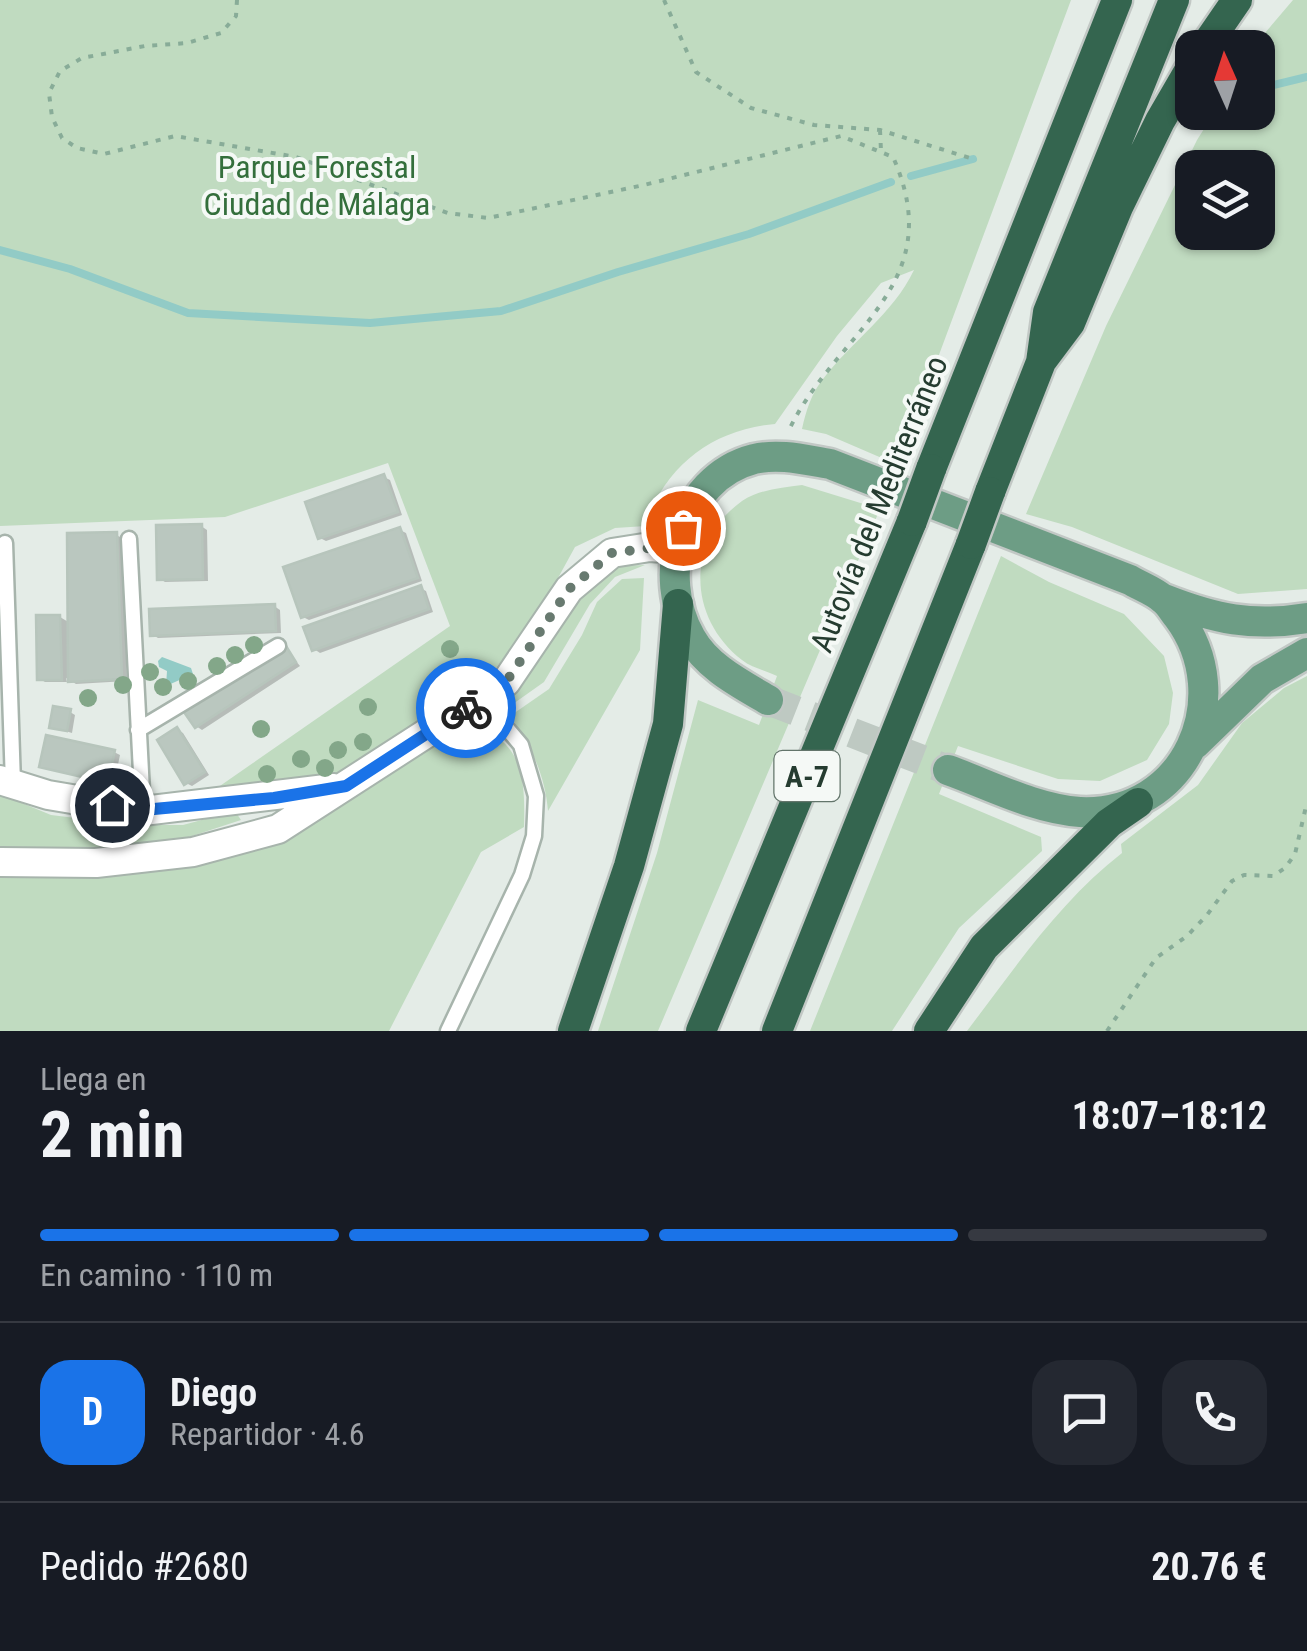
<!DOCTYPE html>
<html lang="es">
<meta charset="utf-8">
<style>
body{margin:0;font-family:"Roboto Condensed",sans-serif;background:#242831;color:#f1f3f6;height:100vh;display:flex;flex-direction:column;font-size:38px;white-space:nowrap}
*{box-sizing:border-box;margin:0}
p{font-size:32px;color:#9ea1a6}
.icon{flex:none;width:55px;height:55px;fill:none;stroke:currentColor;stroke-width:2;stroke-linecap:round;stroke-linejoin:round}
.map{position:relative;height:1031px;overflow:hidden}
.side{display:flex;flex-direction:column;background:#171b24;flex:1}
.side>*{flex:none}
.needle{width:65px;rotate:357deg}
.tools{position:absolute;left:1175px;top:30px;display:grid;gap:20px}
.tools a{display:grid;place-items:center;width:100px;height:100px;border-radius:20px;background:#171b24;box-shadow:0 2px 8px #0004;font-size:50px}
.pin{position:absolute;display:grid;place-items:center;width:85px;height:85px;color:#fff;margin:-42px;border:5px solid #fff;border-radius:50%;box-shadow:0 2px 10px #0007}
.courier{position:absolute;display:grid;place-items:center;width:100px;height:100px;margin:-50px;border:8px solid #1a73e8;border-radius:50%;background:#fff;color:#222;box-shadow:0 2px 12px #0007}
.head em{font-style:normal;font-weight:700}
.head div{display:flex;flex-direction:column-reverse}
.head{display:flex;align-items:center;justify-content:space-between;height:170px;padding:0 40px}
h1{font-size:65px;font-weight:700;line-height:75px}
.bar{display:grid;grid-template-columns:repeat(4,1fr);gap:15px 10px;align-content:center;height:120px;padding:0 40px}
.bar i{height:12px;border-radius:8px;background:#363941}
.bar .selected{background:#1a73e8}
.bar p{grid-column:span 4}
.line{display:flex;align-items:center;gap:25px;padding:0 40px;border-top:2px solid #363941}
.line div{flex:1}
.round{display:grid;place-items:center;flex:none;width:105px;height:105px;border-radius:30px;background:#242831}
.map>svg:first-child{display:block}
.green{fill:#c0dbc0;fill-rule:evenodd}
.water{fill:#92cbc6}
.shadow{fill:#0003}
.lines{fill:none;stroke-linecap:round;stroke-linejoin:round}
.stream{stroke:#92cbc6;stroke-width:8}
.building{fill:#bac7bf;stroke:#b7c5bc;stroke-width:2.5}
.primary-tunnel{stroke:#bec9c2;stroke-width:30;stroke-dasharray:30 15;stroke-linecap:butt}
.service-casing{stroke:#a7b4ac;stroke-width:19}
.minor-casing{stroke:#a7b4ac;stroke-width:32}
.primary-casing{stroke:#c2c8c5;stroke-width:35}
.motorway-casing{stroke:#c2c8c5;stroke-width:35}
.path{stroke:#88ac98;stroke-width:4;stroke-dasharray:5 8;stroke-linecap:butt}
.service{stroke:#fff;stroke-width:14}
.minor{stroke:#fff;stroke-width:28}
.primary{stroke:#6d9d85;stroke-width:30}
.motorway{stroke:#34654f;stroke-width:30}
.motorway-bridge-casing{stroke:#c2c8c5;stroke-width:35;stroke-linecap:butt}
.motorway-bridge{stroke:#34654f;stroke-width:30}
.tree{fill:#83a789}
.done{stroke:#687a70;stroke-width:10;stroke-dasharray:0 18}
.route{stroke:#1a73e8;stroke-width:12}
.labels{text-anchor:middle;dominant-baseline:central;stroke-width:8;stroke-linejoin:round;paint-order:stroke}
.shield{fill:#f5f9f6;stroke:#63756b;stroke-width:2.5}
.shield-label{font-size:30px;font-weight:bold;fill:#253c30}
.park-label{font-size:32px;fill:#346f3c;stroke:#f5f9f6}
.street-label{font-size:32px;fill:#253c30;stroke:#f5f9f6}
</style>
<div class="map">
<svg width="1307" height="1031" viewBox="0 0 1307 1031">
<rect width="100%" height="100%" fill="#e4ece7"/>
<path class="green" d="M0,0H1071L898,465L826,434L802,429C806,411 811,394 823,379C852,341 893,314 914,270L881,283L837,336L775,424C713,429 663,467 646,526L615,528L575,547L541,609L489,677L330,780L217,788L450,626L388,463L225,517L0,526Z
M1293,0H1307V589L1238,594L1072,527L1026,514L1106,326L1197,140L1214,113L1258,112V48L1253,47ZM1192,168H1258V232H1192Z
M802,485L880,509L658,1031H598L657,853L698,700L759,725L777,676C767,671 752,668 742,660C688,618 685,542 742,501C760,489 782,488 802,485Z
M1001,556L1049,582L1124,614L1164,656L1173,693L1169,724L1147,760L1100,781L1058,779L958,746L939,794L1041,837L1042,851L959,928L892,1031H810Z
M645,565L615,577L590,604L544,682L506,709L510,688L587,584L615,566Z
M644,578L640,650L548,811C545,775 531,745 510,716L549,689L582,635L597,602L622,579Z
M1307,676V1031H967C1014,969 1060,901 1122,853L1121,844L1198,785L1242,723L1284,688Z
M484,730C525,747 525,787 524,827L481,852L389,1031H0V874L99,875L193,866L278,843L448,738Z
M0,794L51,815L133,825H183L235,811L241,820L186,838L125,848H0Z"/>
<path class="water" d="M162,657L191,668L193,674L166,686L167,671L159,667L158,661Z"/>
<path class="shadow" d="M384,477L390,480L402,515L326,541L320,538Z
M201,526L207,530L208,581L165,582L160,579Z
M400,530L406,533L422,581L309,620L303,617Z
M116,535L122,538L127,681L76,684L66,678L67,682H45L40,679L60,617L70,623Z
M420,588L426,591L433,612L320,653L314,649Z
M274,606L280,610L281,633L158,638L153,635Z
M286,649L300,666L202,730L196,726Z
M70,712L75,715L72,733L52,727Z
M178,730L183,733L209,775L192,786L186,783Z
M114,752L120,755L114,784L42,766Z"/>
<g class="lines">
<path class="stream" d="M1265,87L1307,77
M911,176L973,159
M0,250L70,269L188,313L370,323L501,311L618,272L749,234L891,182"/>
</g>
<path class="building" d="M384,474L398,512L318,539L305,502Z
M202,524L203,579L157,580L156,525Z
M400,527L418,578L301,618L283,567Z
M117,532L122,679L68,682L67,533Z
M421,585L429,609L312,651L303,627Z
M275,604L276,631L150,636L149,609Z
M36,615H60L62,680H37Z
M286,646L296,662L195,728L184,712Z
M53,706L71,709L67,731L49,728Z
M177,727L205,772L184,785L157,740Z
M46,735L115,750L108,783L39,767Z"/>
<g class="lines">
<path class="primary-tunnel" d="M768,700L948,770"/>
<g class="service-casing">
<path id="service" d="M129,539L143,811
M5,543L13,784
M138,730L278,646
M448,1031L522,875L534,836L536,796L521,745L482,699"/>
</g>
<g class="minor-casing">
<path id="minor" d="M0,780L48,795L143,811L334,788
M0,862L96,863L193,852L278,829L506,682L569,589L612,553L650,547L675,549"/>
</g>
<g class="primary-casing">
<path id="primary" d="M1164,599C1215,619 1252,627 1307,618
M768,700C741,684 707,667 691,638C655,577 680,478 754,459C780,453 805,460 830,464L1130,580C1140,586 1154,591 1163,599C1169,603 1173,611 1178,617C1238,697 1186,817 1080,812C1035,809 990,785 948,770
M1195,744L1262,679L1307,653"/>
</g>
<g class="motorway-casing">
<path id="motorway" d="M1204,48L1237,0
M1043,359L1070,323L1118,207L1160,121L1192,66
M931,469L1117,0
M990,492L1041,362L1048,312L1174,0
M573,1031L629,866L668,724L678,604
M701,1031L912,521
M777,1031L971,544
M929,1031L984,947L1109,823L1138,803"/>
</g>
<path class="path" d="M237,0L236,16L221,33L187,43L145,46L82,58L60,71L49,93L52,117L62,138L77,148L104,154L175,136L296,157L448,213L488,218L644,185L841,136L893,157C951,287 836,330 788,432
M664,0L696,72L751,108L814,125L880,130L973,159
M880,130L881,151
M1107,1031L1156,958L1187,936L1207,915L1232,881L1244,875L1273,876L1285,868L1295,854L1307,802"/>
<use href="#service" class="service"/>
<use href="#minor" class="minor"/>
<use href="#primary" class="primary"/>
<use href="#motorway" class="motorway"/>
<g class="motorway-bridge-casing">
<path id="motorway-bridge" d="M912,521L931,469
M971,544L990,492"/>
</g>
<use href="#motorway-bridge" class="motorway-bridge"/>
</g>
<g class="tree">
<circle cx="254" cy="645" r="9"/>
<circle cx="450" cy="649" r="9"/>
<circle cx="235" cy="655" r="9"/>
<circle cx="217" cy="666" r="9"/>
<circle cx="150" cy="672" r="9"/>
<circle cx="188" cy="681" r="9"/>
<circle cx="123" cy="685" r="9"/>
<circle cx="163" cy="687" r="9"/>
<circle cx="88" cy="698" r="9"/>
<circle cx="368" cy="707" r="9"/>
<circle cx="261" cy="729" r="9"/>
<circle cx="363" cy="742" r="9"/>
<circle cx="338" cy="750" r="9"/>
<circle cx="301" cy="759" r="9"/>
<circle cx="325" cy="768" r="9"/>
<circle cx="267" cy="774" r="9"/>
</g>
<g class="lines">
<path class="done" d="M466,708L506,682L569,589L612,553L650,548L675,549L683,528"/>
<path class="route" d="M112,805L143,810L274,798L346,786L466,708"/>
</g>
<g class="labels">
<rect class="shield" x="774.5" y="751" width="65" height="50" rx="8"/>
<g class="shield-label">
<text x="807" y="776">A-7</text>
</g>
<g class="park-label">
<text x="317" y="167">Parque Forestal<tspan x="317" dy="37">Ciudad de Málaga</tspan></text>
</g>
<g class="street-label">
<text transform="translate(879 504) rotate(-68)">Autovía del Mediterráneo</text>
</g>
</g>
</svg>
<div class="tools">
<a><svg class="needle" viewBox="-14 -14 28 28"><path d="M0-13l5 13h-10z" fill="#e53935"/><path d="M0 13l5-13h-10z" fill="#9ea1a6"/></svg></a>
<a><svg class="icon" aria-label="layers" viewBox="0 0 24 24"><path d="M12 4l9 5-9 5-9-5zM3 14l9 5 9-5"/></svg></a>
</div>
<div class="pin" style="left:683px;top:528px;background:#ea580c"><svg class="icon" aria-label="bag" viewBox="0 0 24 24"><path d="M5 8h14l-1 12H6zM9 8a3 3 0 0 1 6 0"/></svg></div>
<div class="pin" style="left:112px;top:805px;background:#1f2937"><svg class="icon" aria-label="home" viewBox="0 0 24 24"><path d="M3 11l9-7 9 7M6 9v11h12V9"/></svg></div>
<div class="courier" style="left:466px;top:708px"><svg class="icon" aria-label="bike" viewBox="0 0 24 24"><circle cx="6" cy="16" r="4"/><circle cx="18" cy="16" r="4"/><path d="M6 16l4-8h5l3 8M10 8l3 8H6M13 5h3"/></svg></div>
</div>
<section class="side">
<div class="head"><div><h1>2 min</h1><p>Llega en</p></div><em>18:07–18:12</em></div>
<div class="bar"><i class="selected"></i><i class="selected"></i><i class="selected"></i><i></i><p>En camino · 110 m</p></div>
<div class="line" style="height:180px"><b class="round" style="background:#1a73e8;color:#fff">D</b><div><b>Diego</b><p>Repartidor · 4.6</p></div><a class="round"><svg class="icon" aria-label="chat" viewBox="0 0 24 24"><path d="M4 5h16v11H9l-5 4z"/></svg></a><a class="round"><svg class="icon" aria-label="phone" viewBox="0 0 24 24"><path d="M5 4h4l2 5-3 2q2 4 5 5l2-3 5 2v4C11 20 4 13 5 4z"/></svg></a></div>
<div class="line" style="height:130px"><div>Pedido #2680</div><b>20.76 €</b></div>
</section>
